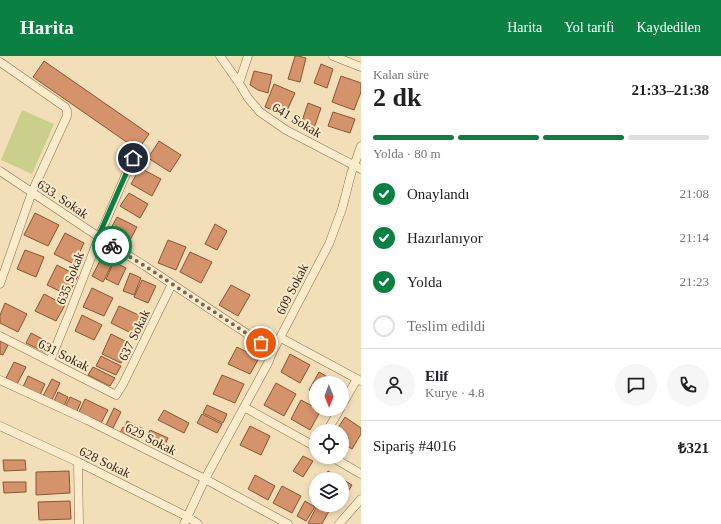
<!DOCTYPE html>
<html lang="tr">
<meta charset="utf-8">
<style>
body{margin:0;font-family:"Times New Roman",serif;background:#f6f6f6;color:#202124;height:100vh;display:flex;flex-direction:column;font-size:15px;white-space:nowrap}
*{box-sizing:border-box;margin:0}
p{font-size:13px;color:#757577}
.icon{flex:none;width:22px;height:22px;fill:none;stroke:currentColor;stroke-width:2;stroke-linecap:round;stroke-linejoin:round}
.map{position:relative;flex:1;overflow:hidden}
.drawer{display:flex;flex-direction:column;background:#fff;width:360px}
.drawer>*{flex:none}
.needle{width:26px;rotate:179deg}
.tools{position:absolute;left:309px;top:320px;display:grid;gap:8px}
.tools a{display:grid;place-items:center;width:40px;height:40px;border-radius:50%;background:#fff;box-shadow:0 2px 6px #0003;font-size:20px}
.pin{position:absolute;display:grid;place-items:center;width:34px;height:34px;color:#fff;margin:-17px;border:2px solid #fff;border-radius:50%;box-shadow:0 1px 4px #0007}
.courier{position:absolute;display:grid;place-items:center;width:40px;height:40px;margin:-20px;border:3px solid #0b8043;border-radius:50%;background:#fff;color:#222;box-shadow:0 1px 5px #0007}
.headline em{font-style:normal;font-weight:700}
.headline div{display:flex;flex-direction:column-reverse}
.headline{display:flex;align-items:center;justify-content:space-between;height:68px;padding:0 12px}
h1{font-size:26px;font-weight:700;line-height:30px}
.bar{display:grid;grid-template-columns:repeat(4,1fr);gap:6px 4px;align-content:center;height:48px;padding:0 12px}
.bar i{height:5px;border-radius:3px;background:#e0e0e0}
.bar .active{background:#0b8043}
.bar p{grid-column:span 4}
.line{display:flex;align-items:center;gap:10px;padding:0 12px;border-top:1px solid #e0e0e0}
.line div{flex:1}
.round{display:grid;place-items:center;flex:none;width:42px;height:42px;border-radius:21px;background:#f6f6f6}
ol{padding:0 12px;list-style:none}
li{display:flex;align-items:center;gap:12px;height:44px}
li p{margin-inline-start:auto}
li .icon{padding:4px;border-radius:50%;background:#0b8043;color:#fff;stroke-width:4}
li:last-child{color:#757577}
li i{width:22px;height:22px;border:2px solid #e0e0e0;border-radius:50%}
header{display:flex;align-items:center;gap:24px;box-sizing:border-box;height:56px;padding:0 20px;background:#0b8043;color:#fff}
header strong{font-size:19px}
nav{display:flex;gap:22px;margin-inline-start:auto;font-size:14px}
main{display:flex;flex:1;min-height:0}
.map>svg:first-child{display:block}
.green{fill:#cad08c}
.building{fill:#d4936a;stroke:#8a5535}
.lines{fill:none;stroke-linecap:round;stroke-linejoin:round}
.street-casing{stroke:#896e52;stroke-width:9}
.street{stroke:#fceccb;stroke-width:8}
.done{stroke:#786751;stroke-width:4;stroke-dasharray:0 7.2}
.route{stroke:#0b8043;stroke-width:5}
.labels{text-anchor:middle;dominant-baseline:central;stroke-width:4;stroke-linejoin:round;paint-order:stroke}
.street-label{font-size:13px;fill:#362619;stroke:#f9e9c8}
</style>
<header>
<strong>Harita</strong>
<nav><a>Harita</a><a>Yol tarifi</a><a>Kaydedilen</a></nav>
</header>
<main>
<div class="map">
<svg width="361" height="468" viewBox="0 0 361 468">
<rect width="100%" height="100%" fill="#f2dfb8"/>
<path class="green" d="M22,54L54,68L32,118L1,104Z"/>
<path class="building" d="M295,0H298L306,2L300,26L288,23Z
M44,5L149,78L138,94L33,21Z
M321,8L333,13L327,32L314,27Z
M254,15L272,19L268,37L258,34L250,29Z
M341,20L361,27V36L354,54L332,46Z
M274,28L295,37L285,59L265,51Z
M308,47L321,52L313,75L300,71Z
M333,56L355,63L350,77L328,70Z
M159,85L181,99L170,116L148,102Z
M140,112L161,123L152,140L131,128Z
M129,137L148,148L140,162L120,150Z
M35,157L59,169L48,190L24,179Z
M117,161L137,171L129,186L109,176Z
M215,168L227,175L217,194L205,188Z
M65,177L84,187L74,208L54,198Z
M168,184L186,191L176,214L158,207Z
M25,194L44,201L36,221L17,213Z
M190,196L212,206L201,227L180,216Z
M102,201L113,206L103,226L92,220Z
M114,206L126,212L118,229L106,223Z
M57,209L78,220L68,239L47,229Z
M130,217L141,222L134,239L123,235Z
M142,224L156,230L148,247L134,241Z
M231,229L250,239L238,260L219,249Z
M92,232L113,242L104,260L83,251Z
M44,238L65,249L56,265L35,255Z
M5,247L27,258L18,276L0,267V259Z
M119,250L143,261L135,279L111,267Z
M82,259L102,269L94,284L75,275Z
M31,277L50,287L46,297L26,287Z
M111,278L131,288L121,307L102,298Z
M0,285L8,289L3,299L0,298Z
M237,291L259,302L250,318L228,308Z
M290,298L310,309L300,327L281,316Z
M101,300L121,310L116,319L96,310Z
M14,306L26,311L17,328L6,322Z
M93,311L115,322L110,330L88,319Z
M319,316L338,327H316V338L309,334Z
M222,319L244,328L235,347L213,338Z
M28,320L45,328L40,339L23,331Z
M52,323L60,327L52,344L43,340Z
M276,327L296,338L284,360L264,349Z
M58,336L68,341L64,350L54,345Z
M70,341L81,346L76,357L65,351Z
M85,343L108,354L100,369L78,358Z
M301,344L316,352V353L321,354L310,374L291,363Z
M207,349L227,358L223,367L203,357Z
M114,352L121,356L113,372L106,369Z
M164,354L189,367L184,377L158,364Z
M202,358L222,368L217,377L197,367Z
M345,361L361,372V378L352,393L342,387V375H336Z
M127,365L144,373L141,378L125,371Z
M250,370L270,380L261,399L240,389Z
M123,371L140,380L137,386L120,377Z
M150,374L168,382L164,391L146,382Z
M303,400L313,405L303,421L293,415Z
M3,404H25L26,414L4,415Z
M69,415L70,437L36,439V416Z
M328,415L342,423H324Z
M255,419L275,430L268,444L248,433Z
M342,423L352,429L342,445Z
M3,426H26V436L4,437Z
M282,430L301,440L292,457L273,447Z
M70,445L71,463L39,464L38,446Z
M305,445L315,451L306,465L297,460Z
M317,450L329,455L322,468H311L308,467Z"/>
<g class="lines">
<g class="street-casing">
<path id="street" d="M220,0L239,27L248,42L260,56L286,74L361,113
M333,0L361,11
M0,6L65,51L67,55V60L32,136L0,228
M239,27L248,0
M0,115L99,181L145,210L273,295
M0,280L116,339L123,328L172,228
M281,282L361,325
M50,305L70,256L99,181L133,102
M0,324L87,364L205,423L288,468
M342,349L357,323
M244,351L316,391
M0,370L78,406L188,461L198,468
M327,375L340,353
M332,401L361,418
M78,406L79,468
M184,468L205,423L268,307L273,295L329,188L342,153L351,118L361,90
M339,468L361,443"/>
</g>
<use href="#street" class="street"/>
</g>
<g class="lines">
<path class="done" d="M112,190L145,210L261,287"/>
<path class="route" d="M112,190L98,181L133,102"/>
</g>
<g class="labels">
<g class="street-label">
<text transform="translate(297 64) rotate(31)">641 Sokak</text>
<text transform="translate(63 143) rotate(34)">633. Sokak</text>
<text transform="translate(70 222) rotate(-69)">635 Sokak</text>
<text transform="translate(292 233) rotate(-63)">609 Sokak</text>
<text transform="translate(134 279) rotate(-64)">637 Sokak</text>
<text transform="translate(64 299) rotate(27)">631 Sokak</text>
<text transform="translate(151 383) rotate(27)">629 Sokak</text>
<text transform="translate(105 406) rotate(26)">628 Sokak</text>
</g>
</g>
</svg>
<div class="tools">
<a><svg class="needle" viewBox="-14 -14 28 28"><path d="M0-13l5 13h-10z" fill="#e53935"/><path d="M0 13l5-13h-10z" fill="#757577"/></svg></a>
<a><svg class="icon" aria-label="locate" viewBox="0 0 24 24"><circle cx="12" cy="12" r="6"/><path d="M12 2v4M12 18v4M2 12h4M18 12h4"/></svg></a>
<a><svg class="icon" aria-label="layers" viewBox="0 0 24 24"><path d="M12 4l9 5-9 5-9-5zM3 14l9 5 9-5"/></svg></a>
</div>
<div class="pin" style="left:261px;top:287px;background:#ea580c"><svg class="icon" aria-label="bag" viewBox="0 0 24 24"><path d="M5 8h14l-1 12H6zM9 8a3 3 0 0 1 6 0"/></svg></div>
<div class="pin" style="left:133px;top:102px;background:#1f2937"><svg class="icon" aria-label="home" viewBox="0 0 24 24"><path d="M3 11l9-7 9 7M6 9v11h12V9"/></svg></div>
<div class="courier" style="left:112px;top:190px"><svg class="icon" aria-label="bike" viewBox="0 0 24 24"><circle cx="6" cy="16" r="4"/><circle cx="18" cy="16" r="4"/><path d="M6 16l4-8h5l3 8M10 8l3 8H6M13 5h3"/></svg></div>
</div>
<section class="drawer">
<div class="headline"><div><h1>2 dk</h1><p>Kalan süre</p></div><em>21:33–21:38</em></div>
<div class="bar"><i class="active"></i><i class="active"></i><i class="active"></i><i></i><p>Yolda · 80 m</p></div>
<ol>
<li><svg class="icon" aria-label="check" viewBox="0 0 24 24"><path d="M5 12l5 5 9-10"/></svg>Onaylandı<p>21:08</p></li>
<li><svg class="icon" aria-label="check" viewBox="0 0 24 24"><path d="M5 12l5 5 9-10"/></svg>Hazırlanıyor<p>21:14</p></li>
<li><svg class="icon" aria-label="check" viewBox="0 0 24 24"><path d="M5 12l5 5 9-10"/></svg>Yolda<p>21:23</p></li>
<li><i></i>Teslim edildi</li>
</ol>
<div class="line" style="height:72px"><a class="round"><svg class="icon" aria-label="person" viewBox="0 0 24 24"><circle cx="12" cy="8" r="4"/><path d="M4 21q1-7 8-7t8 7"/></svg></a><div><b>Elif</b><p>Kurye · 4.8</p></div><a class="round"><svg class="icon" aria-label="chat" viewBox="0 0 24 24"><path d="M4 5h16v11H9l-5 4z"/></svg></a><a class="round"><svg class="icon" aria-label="phone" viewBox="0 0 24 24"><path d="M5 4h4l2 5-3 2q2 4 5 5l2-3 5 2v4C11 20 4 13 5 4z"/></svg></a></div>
<div class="line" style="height:52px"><div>Sipariş #4016</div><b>₺321</b></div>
</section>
</main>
